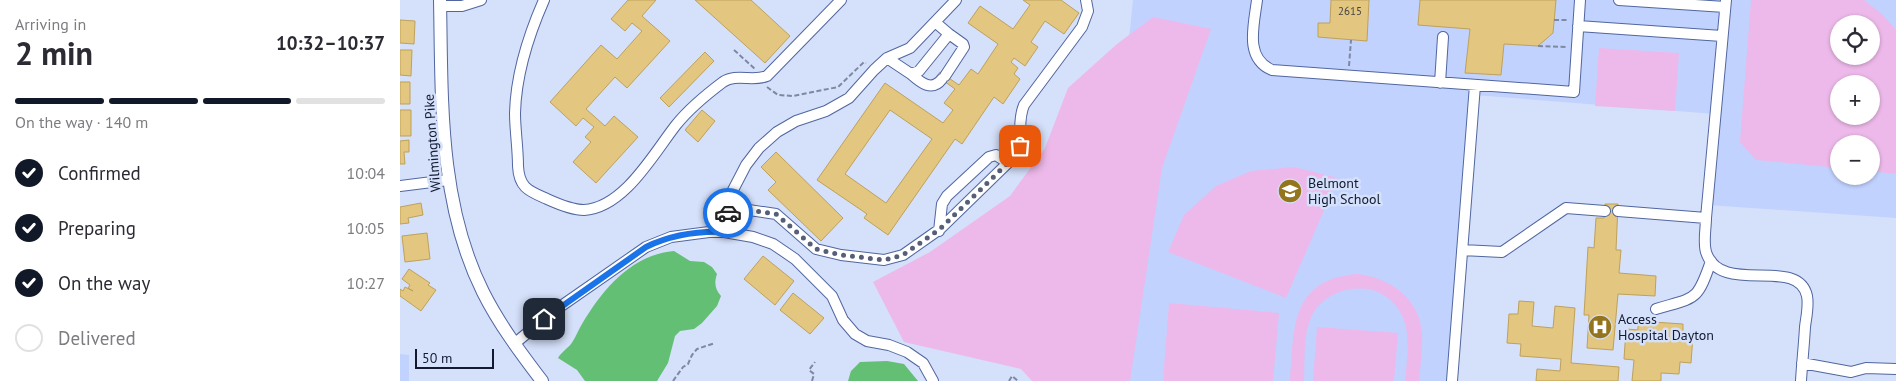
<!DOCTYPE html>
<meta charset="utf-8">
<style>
body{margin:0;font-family:"PT Sans",sans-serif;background:#f7f7f7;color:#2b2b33;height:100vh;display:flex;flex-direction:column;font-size:19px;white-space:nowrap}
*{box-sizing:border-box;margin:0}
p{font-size:16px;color:#7c7c81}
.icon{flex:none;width:28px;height:28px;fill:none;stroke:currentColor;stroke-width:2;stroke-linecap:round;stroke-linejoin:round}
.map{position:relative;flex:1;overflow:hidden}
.sheet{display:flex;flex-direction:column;background:#fff;width:400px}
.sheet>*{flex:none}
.fabs{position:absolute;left:1430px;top:15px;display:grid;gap:10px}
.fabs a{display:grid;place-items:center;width:50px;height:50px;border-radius:50%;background:#fff;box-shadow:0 1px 4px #0004;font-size:25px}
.scale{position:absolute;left:15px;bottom:12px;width:79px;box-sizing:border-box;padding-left:5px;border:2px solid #111a31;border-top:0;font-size:14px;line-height:18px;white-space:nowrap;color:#111a31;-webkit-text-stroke:4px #d5e0fa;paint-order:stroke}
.pin{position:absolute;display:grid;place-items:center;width:42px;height:42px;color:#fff;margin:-21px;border-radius:10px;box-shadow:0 2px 8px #0006}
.courier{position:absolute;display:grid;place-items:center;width:50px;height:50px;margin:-25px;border:4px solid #1a73e8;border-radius:50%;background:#fff;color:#222;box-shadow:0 1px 6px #0007}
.head em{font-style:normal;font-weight:700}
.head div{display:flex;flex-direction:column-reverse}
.head{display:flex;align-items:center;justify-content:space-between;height:85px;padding:0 15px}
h1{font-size:32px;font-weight:700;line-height:38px}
.bar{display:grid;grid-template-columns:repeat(4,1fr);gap:8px 5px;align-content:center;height:60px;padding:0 15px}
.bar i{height:6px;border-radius:4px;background:#e1e1e2}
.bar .selected{background:#111827}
.bar p{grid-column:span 4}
ol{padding:0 15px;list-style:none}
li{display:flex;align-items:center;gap:15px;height:55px}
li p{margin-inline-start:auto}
li .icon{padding:5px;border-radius:50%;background:#111827;color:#fff;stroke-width:4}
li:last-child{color:#7c7c81}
li i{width:28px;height:28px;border:2px solid #e1e1e2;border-radius:50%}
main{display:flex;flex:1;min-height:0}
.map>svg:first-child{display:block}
.built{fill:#c1d2fe;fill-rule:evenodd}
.green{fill:#edb9ea;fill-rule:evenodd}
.water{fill:#62bf73}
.building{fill:#e3c67f;stroke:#bea15b;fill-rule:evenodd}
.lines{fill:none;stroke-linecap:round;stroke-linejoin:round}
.minor-casing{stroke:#5166a0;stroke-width:12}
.major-casing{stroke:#5166a0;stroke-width:14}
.path{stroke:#7e88a1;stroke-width:2;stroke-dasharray:5 2.5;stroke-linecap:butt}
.minor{stroke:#fff;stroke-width:10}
.major{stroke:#fff;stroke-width:12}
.done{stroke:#565f77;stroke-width:5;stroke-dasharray:0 9}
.route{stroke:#1a73e8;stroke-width:6}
.labels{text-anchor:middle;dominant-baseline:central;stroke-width:5;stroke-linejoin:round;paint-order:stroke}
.number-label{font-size:11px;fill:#464544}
.street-label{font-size:14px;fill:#111a31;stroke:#d5e0fa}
.poi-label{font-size:14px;fill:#111a31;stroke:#d5e0fa;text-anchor:start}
</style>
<main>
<section class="sheet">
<div class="head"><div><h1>2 min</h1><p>Arriving in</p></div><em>10:32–10:37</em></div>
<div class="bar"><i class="selected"></i><i class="selected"></i><i class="selected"></i><i></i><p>On the way · 140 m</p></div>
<ol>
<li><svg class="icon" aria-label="check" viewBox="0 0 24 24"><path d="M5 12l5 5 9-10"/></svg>Confirmed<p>10:04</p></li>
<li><svg class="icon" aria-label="check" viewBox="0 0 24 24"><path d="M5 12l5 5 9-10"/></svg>Preparing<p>10:05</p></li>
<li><svg class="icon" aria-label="check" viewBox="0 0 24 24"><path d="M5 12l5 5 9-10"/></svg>On the way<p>10:27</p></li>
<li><i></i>Delivered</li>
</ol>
</section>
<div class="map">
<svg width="1496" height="381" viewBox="0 0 1496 381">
<rect width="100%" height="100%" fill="#d5e0fa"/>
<path class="built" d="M733,0H1496V218L1308,205L1315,114L1074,95L1052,381H694ZM1439,24H1471V56H1439ZM1439,84H1471V116H1439ZM1439,144H1471V176H1439Z
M0,354L9,355V381H0Z"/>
<path class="green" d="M1351,0H1464L1483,15L1496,30V174L1471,171V144H1439V168L1356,160L1340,142ZM1439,24H1471V56H1439ZM1439,84H1471V116H1439Z
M753,17L811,29L762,168L730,381H632L621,369L504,342L473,282L530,252L610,196L645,148L668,88L717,44Z
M1199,48L1279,53L1275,111L1195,106Z
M894,167L938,178L886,298L768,252L784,215L816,186L851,171Z
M958,274C990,278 1020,298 1022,334C1023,350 1020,366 1019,381H1005C1007,356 1013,327 996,306C974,277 923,286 910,320C903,338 905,362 904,381H890C894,328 890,279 958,274Z
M769,303L879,313L873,381H763Z
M917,327L998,333L994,381H913Z"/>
<path class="water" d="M274,251L290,261L304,262L312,267L317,274C314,283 315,289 321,296L317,306L302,323L294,329L280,331L275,336L268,363L257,381H185L177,370L158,358C162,351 169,348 173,341C176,336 179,329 182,324C203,289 231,255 274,251Z
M487,361L504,364L518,381H448L451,371L460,362Z"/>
<path class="building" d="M228,0H256L242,16L270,41L227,88L215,77L186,109L205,126L214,116L238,137L196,183L173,162L191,142L185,137L194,127L183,118L176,126L150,102L201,45L217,59L242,31L232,23L225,31L211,19Z
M295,0H351L390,36L365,63Z
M623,0H661L679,13L664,34L645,21L631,42L638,47L625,66L614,58L611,62L618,68L614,74L620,79L603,104L594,97L562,144L555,139L488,235L464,218L467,214L417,180L485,83L543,123L553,110L544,103L555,89L537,76L540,72L559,85L571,69L578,74L598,44L568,23L580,6L613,29L630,5ZM490,110L532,139L486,203L445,174Z
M931,0H969L967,41L918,37V23H930Z
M1020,0H1156L1153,33L1138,46L1104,44L1101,75L1065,73L1070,29L1018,25Z
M0,20L15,21L14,44L0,43Z
M0,50H12L11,76L0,75Z
M305,52L314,61L269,107L260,98Z
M0,82H10V104H0Z
M0,110H11V136H0Z
M302,110L315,121L298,142L285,130Z
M9,140V152H4L5,164H0V141Z
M376,152L443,218L421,241L368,190L376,182L361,167Z
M21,203L23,215L8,218L9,223L0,224V207Z
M1205,204H1218L1216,250H1221L1219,273L1256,276L1255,296L1218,294L1213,350L1187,348L1189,315H1184L1188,247L1194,248L1196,218H1204Z
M27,233L30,259L5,262L2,236Z
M363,256L394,281L375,305L344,279Z
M9,269L30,283L28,285L36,290L21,311L0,296V289L3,291L5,287L13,291L8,288L10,285L2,279Z
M393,293L424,318L410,334L380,310Z
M1119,301L1134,302L1132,326L1153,328L1155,306L1175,308L1171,363L1219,367L1218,381H1136L1137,369L1160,371L1161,359L1120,356L1121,344L1107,343L1109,314H1118Z
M1238,321L1283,324V334L1293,335L1291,363L1280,362L1279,374L1261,373V381H1232L1234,360L1224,359L1226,329L1238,330Z"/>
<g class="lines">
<g class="minor-casing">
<path id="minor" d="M144,0C129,34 116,75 115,113C115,130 118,148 118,166C119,188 129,191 147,199C158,204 172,210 184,210C224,208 254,153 276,125C288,110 307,94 323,82C336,73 353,82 367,76L441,0
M857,0C854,25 844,58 872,70L1174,92L1180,0
M1219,0L1325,7
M1326,0L1306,218C1306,228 1303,242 1306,252C1320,297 1398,255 1407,296C1409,306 1406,318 1405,327C1404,345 1402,363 1401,381
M41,6H62L81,0
M1178,26L1322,36
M487,58L511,74L519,71L549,34L535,22
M511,74C521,83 532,92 542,79
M545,76L564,47L563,44L549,34
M1040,83L1043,37
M0,186L48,180
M329,207L376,214L416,249L441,255L484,260L503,255L540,229L614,157C625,138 616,124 624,105L682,27L688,11L686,0
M1218,211L1306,218
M539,231L542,204L547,196L589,157L596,155L608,163
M324,232L332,192L346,165L359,148L377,132L396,121L426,111L449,98L474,70L487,58L510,48L556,0
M1062,250L1102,252L1166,208L1205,211
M1256,309C1296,297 1297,302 1311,261
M114,344L154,311L246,247L271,237L309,232H324L353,237L373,244L395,259L432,296L443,320L455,334L467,341L489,345L507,352L523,363L533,381
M1402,363L1451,372L1466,368L1496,369
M1052,381L1075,85"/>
</g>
<g class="major-casing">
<path id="major" d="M40,0C42,98 38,202 83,292C99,324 120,352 142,381"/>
</g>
<path class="path" d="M1154,20H1169
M1138,46L1168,47
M334,50L355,69
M949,66L951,40
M367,87L378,95L393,96L438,87L464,62L466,63
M273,381L283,367L288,364L292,355L297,349L315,343
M412,381L414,374L409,370L415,362
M609,381L612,376L618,381"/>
<use href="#minor" class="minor"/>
<use href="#major" class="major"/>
</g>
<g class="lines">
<path class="done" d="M328,213L329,207L376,214L416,249L441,255L484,260L503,255L540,229L614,157L620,146"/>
<path class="route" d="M144,319L246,247C271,235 297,231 324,232L328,213"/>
</g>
<defs>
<g id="school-disc" transform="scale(1.25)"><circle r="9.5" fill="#94751d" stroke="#d5e0fa"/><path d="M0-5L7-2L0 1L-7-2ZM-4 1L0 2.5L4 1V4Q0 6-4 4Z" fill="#fff"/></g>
<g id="hospital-disc" transform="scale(1.25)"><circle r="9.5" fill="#94751d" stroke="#d5e0fa"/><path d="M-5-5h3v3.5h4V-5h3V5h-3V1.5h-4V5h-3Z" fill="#fff"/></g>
</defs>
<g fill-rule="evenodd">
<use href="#school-disc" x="890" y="191"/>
<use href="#hospital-disc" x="1200" y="327"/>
</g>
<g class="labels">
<g class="number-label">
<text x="950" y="11">2615</text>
</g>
<g class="street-label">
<text transform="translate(32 143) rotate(-94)">Wilmington Pike</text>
</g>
<g class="poi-label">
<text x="908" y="183">Belmont<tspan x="908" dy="16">High School</tspan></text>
<text x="1218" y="319">Access<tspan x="1218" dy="16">Hospital Dayton</tspan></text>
</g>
</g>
</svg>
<div class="fabs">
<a><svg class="icon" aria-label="locate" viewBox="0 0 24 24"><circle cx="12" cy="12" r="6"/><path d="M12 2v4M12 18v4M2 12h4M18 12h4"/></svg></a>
<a>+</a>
<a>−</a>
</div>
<div class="scale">50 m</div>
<div class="pin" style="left:620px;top:146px;background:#ea580c"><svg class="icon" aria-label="bag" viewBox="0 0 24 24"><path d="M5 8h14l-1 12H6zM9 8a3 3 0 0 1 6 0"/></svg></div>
<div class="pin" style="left:144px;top:319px;background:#1f2937"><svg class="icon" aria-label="home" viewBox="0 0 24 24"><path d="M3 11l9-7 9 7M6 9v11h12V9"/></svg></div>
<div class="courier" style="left:328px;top:213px"><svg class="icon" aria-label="car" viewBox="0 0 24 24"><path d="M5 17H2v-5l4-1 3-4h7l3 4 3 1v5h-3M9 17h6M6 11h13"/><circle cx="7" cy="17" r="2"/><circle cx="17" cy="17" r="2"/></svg></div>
</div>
</main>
